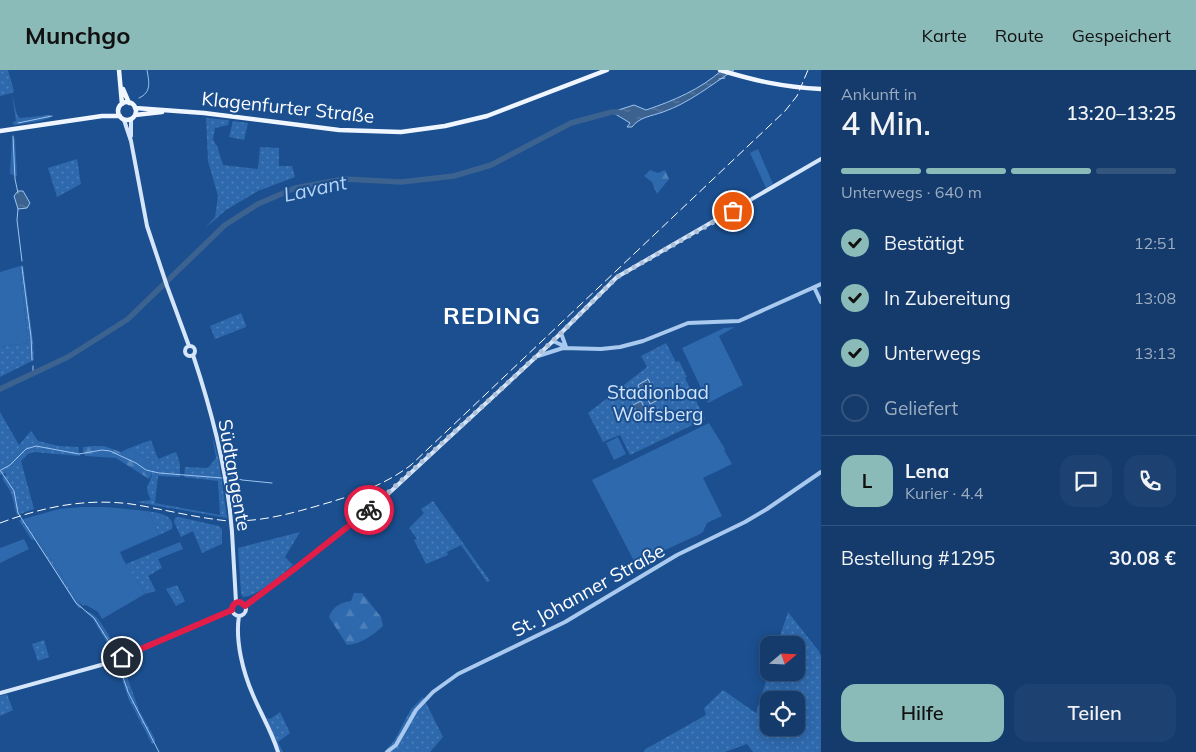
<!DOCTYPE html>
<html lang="de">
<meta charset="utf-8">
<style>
body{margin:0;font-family:Mulish,sans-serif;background:#1d4271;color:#f1f3f6;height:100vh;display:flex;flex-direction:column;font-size:19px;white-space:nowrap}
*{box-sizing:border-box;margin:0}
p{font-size:16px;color:#9dadc1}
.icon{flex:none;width:28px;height:28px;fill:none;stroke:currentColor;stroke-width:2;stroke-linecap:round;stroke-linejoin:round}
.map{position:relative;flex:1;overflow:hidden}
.sheet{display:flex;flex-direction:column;background:#143b6b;width:375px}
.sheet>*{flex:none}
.needle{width:32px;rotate:71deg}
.buttons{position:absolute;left:760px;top:566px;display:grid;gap:10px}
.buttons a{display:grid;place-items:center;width:45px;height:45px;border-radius:10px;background:#143b6b;box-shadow:0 2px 12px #0003,0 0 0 1px #33557e;font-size:25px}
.pin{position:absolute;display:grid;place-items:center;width:42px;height:42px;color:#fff;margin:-21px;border:2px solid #fff;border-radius:50%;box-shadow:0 1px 5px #0007}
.courier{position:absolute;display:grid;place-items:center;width:50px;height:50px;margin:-25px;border:4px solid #e11d48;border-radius:50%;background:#fff;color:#222;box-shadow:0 1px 6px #0007}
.head em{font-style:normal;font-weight:600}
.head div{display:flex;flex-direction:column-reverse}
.head{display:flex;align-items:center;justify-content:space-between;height:85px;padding:0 20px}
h1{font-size:32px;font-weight:600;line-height:38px}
.bar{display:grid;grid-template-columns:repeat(4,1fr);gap:8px 5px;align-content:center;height:60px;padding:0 20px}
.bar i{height:6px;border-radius:4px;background:#33557e}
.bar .active{background:#8bbbb9}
.bar p{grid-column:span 4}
.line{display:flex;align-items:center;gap:12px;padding:0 20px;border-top:1px solid #33557e}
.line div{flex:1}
.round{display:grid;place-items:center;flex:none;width:52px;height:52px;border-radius:15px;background:#1d4271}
ol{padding:0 20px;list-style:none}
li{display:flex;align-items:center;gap:15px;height:55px}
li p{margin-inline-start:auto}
li .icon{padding:5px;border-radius:50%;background:#8bbbb9;color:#111;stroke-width:4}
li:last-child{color:#9dadc1}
li i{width:28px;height:28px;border:2px solid #33557e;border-radius:50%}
.cta{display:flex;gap:10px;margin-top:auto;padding:10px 20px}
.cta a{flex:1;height:58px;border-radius:15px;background:#8bbbb9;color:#111;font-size:20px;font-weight:600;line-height:58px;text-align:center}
.cta a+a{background:#1d4271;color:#f1f3f6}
header{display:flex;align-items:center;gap:30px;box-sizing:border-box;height:70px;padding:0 25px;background:#8bbbb9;color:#111}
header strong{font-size:24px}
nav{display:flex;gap:28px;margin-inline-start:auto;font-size:18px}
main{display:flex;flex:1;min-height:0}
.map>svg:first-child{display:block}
.grass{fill:url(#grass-dots);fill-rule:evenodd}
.forest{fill:url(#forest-firs)}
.garden{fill:#2e69ad}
.water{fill:url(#water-ripples);stroke:#9cc4f0}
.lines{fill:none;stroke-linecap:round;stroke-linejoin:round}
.stream{stroke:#9cc4f0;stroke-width:1}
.river{stroke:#3c6290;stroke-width:5.5}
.tertiary{stroke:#a9c9ee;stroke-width:4}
.secondary{stroke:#d6e6fa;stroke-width:4}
.primary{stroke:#f0f6ff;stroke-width:4.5}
.rail{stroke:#fff;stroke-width:1;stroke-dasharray:9 4;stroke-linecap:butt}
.secondary-bridge{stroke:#d6e6fa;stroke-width:4}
.done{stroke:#afc1d8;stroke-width:5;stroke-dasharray:0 9}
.route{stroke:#e11d48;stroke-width:6}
.labels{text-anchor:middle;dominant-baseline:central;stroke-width:4;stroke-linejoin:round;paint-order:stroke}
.street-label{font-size:19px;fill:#fff;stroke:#1b4f8f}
.park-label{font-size:19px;fill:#cfe3fa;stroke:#1b4f8f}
.water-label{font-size:20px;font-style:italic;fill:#b5d3f5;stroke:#1b4f8f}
.district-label{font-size:24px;font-weight:bold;letter-spacing:1px;fill:#fff;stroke:#1b4f8f}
</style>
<header>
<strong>Munchgo</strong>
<nav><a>Karte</a><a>Route</a><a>Gespeichert</a></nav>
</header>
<main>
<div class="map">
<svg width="821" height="682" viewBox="0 0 821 682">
<defs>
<pattern id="grass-dots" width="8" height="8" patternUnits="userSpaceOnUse" patternTransform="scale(1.25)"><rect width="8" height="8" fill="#2e69ad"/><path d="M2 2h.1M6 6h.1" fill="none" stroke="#4d80b9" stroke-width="1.8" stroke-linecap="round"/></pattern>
<pattern id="forest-firs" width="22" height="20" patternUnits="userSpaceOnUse" patternTransform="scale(1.25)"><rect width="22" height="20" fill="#2e69ad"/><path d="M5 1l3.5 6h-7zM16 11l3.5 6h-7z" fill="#4d80b9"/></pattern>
<pattern id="water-ripples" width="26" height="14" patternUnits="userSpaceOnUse" patternTransform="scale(1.25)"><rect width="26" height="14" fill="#3c6290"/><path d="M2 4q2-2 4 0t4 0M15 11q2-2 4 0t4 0" fill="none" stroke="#597aa1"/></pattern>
</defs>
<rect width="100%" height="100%" fill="#1b4f8f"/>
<path class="grass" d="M0,0H8L14,21L12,23L0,26Z
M206,48L229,50L228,55L215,58L213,70L217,76L223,95L258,99L260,77L279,78V96H292L295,107L258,121L226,140L205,158L215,147L218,126L208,91Z
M233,51L248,53L244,70L229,67Z
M77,89C79,98 79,105 81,114L57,127L48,98Z
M23,195L33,271L34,290L0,307V277L28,273L20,196Z
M241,243L246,255V257L215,269L210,256Z
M666,273L676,292L679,291L687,307L685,308L705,349L630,385L620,365L603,372L588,343L647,297L641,286Z
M0,342L19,375L31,361L38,371L59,376L78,377L80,386L34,382L28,384L21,391L34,439L17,445C14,438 14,429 10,421C8,416 4,413 2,407L6,405V403L0,405Z
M212,365L219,391L227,448L136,432L151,430C143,415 150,416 152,403C152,399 150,394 150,390L127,379L151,370L158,389L176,382L180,394V407L158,406L155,433L220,445L218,411L184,407L185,397L208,398L216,388Z
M433,431L490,511L487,512L461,475L447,482L448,485L426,494L414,470L417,469L409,458L424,443L421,439Z
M146,441C158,443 175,444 172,459L159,465L151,447Z
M179,447L219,456L222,459V474L202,483L193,461L181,467L174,452L175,448Z
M23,449L50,487L76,529L83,538H79L77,536L35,470L31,469L19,450Z
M300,462L285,487L293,495C282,504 257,527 243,527L241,523L238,478Z
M155,482L162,498L148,506L156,521L145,524L126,494Z
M177,515L185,531L176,536L166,519Z
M84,541C99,541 112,572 119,585L115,586L93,549Z
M788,542L818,580L821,586V682H753L747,674L725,682H644V680L706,645L704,638L723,620L756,643L769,602H796V575H777ZM769,630H796V658H769Z
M44,570L49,587L38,591L32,574Z
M121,590L139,640L155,669V672L152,674L129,630L116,592Z
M7,624L13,640L0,646V626Z
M423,627L443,667L430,682H384L394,671L411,639Z
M280,642L290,663L278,672L283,682H280L267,648L270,649Z"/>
<path class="forest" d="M12,24L17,45L20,48L50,45V48L40,51L14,55L13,52L16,51Z
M15,68L17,106L10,104L12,69Z
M650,100L658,103L665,100L669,109L657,124L652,112L644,106Z
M93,376H104L121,382L127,379L150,390L152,403L149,409L116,388L85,386L83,381V377Z
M354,523H362L381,547L383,556C373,565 361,574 347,575L329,547C333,536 340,533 351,531Z"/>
<path class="garden" d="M758,79L773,114L766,118L750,83Z
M20,196L28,273L0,277V202Z
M735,257L719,266L743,315L708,333L682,278L724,258Z
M709,353L725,379L724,380L732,394L703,408L722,446L707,453L703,462L700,464L663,481L639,497L636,495L592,410Z
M618,367L626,384L614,390L606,373Z
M82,437H107L146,441L151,447L159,465L120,482L123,489L145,524L102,549L98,542L86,535L83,536L76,529L50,487L23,449L59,439Z
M24,469L29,479L0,493V478Z
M180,472L183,479L158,489L155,482Z"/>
<path class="water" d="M722,0H734C711,15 689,33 663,42C652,46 639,47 632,57H627L630,53L612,42L634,35L646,40C673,31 701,19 722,0Z
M18,121H23L30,133L27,138L18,139L14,126Z
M648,309L658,330L650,334L644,321L641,322L638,315Z
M641,331L646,341L648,340L651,346L641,351L633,335Z"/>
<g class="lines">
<path class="stream" d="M719,9L725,8
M139,28C152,22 149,12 147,0
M18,53L52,46
M13,66L15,109L18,123
M18,139L17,150L22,191
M22,197L31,267L32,290
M33,304V296
M0,400L14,421L18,443L76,533L94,548L114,580L128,622L159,682
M1,400L10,395L26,379L36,376L79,384L102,380L110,381L136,393L146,400L159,403L222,408
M232,407L242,410L272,413"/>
<path class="river" d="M0,319L68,287L128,249L225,155L258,134L295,118L344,109L401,112L454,106L491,95L571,53L612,42H618"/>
<path class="tertiary" d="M814,217L821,232
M561,263L566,277
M553,271L566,277
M538,286L563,278L601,279L620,277L643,271L688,253L739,251L821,214
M387,682L396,675L416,640L433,622L458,604L565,552L677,485L745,452L767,439L821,402"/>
<path class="secondary" d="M131,49V66
M124,50L131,71L147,156L167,216L189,276
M185 281a5 5 0 1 1 10 0a5 5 0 1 1-10 0Z
M193,285C210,336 224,388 230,441
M232,462L236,532
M232 539a7 7 0 1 1 14 0a7 7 0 1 1-14 0Z
M245,536L297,497L388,424L551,273L617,207L821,89
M239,546C235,571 243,602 253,625C261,644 272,662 278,682
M0,623L101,595L232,540"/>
<path class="primary" d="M119,0L122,34
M720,0C756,11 783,17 821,19
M123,19L129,33
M118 41a9 9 0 1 1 18 0a9 9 0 1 1-18 0Z
M135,38L204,43L339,60L401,62L445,56L487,46L607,0
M135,45L162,42
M0,61L102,46H120"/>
<path class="rail" d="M234,451C263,451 289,444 317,436C351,426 382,417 411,395L785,41L797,26L808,0
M0,453C43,437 85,428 131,434C163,439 196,448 229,451"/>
<path class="secondary-bridge" d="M230,441L232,462"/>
</g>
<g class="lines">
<path class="done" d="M369,440L498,322L561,263L617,207L733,141"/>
<path class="route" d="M122,587L232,540C232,535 235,532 240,532L245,536L297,497L369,440"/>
</g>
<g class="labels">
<g class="street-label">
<text transform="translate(288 37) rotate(6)">Klagenfurter Straße</text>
<text transform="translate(235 405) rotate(80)">Südtangente</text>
<text transform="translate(588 520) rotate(-29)">St. Johanner Straße</text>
</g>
<g class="park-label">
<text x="658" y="322">Stadionbad<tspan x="658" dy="22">Wolfsberg</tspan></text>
</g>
<g class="water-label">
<text transform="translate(315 118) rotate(-12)">Lavant</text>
</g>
<g class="district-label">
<text x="492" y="245">REDING</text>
</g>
</g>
</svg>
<div class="buttons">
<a><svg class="needle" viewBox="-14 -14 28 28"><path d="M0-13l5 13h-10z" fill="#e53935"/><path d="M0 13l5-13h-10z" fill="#9dadc1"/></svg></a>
<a><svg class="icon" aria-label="locate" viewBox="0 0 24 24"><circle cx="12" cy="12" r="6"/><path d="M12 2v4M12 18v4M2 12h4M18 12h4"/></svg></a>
</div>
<div class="pin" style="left:733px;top:141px;background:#ea580c"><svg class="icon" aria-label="bag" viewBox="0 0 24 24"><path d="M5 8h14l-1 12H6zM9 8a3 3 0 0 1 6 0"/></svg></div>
<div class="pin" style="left:122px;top:587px;background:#1f2937"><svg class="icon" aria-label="home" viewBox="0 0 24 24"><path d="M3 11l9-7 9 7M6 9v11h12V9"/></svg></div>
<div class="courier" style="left:369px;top:440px"><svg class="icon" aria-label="bike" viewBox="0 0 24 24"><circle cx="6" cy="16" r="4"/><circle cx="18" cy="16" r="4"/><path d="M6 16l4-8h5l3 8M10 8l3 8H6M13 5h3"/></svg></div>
</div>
<section class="sheet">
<div class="head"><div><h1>4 Min.</h1><p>Ankunft in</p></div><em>13:20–13:25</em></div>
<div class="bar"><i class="active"></i><i class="active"></i><i class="active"></i><i></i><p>Unterwegs · 640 m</p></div>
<ol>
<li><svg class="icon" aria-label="check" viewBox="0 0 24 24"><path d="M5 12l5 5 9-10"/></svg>Bestätigt<p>12:51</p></li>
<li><svg class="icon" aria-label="check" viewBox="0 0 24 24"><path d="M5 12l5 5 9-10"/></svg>In Zubereitung<p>13:08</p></li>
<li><svg class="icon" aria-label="check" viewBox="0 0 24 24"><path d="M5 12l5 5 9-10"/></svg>Unterwegs<p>13:13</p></li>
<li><i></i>Geliefert</li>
</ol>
<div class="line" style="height:90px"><b class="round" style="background:#8bbbb9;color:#111">L</b><div><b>Lena</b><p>Kurier · 4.4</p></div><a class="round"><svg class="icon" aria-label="chat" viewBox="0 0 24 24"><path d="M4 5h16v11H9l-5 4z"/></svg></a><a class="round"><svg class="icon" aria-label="phone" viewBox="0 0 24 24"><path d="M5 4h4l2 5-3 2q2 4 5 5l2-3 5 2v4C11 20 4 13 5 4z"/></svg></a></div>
<div class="line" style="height:65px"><div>Bestellung #1295</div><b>30.08 €</b></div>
<div class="cta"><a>Hilfe</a><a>Teilen</a></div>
</section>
</main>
